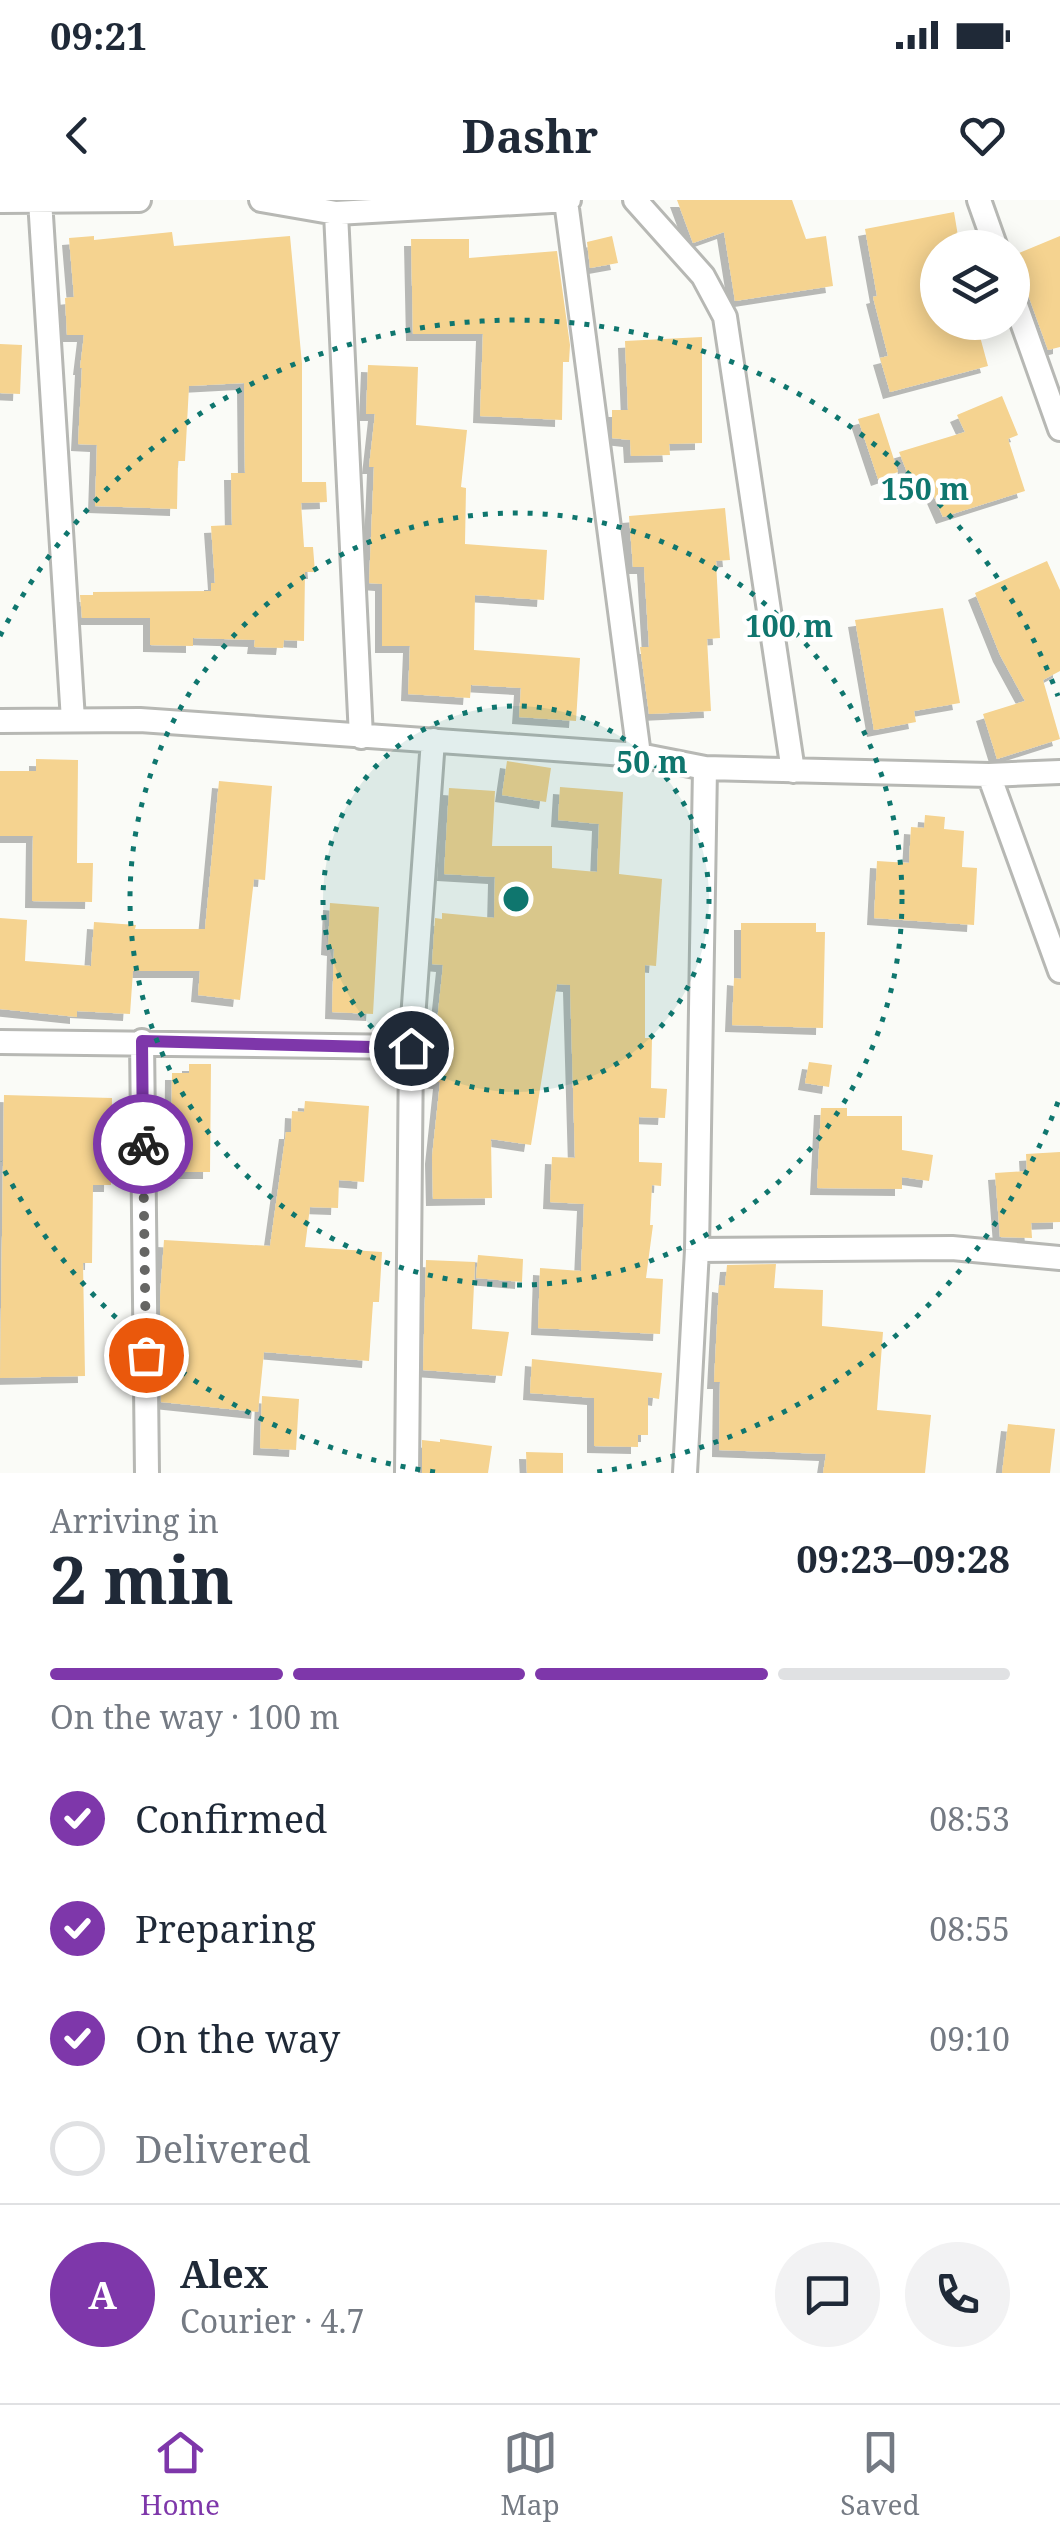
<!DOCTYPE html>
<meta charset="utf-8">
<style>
body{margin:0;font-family:"Noto Serif",serif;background:#f2f2f3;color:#1f2937;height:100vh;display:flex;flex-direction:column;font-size:38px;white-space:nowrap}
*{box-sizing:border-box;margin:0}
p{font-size:32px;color:#747a83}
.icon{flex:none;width:55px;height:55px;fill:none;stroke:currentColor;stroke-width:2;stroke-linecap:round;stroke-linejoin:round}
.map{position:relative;height:1273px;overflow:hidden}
.sheet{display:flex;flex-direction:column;background:#fff;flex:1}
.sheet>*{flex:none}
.fabs{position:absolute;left:920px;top:30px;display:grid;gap:20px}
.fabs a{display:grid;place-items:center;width:110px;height:110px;border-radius:50%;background:#fff;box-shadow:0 5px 25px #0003;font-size:50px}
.pin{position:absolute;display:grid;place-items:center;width:85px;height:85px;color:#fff;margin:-42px;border:5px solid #fff;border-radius:50%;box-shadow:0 2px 10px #0007}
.courier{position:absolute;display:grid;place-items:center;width:100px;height:100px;margin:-50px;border:8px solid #7e37aa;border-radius:50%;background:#fff;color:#222;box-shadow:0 2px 12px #0007}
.overview em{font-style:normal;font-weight:700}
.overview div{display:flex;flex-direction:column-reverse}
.overview{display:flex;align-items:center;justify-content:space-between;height:170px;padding:0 50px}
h1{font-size:65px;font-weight:700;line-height:75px}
.bar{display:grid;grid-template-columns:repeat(4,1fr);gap:15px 10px;align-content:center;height:120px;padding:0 50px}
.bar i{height:12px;border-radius:8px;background:#e0e1e3}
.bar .on{background:#7e37aa}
.bar p{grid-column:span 4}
.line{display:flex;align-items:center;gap:25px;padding:0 50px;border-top:2px solid #e0e1e3}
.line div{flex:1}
.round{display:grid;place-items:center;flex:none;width:105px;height:105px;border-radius:52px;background:#f2f2f3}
ol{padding:0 50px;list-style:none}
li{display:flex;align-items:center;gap:30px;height:110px}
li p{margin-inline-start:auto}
li .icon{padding:10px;border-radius:50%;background:#7e37aa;color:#fff;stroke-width:4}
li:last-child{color:#747a83}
li i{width:55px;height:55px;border:5px solid #e0e1e3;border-radius:50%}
.status{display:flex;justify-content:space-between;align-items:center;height:70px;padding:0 50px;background:#fff;direction:ltr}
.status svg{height:28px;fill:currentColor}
header{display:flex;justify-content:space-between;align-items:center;height:130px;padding:0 50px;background:#fff;font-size:45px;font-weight:700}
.tabs{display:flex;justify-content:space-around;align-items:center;height:140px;border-top:2px solid #e0e1e3;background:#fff;font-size:28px;color:#747a83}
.tabs a{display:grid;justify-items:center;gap:5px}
.tabs .on{color:#7e37aa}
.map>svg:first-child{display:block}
.building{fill:#f5d390;filter:url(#shadow)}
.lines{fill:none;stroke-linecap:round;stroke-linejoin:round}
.minor-casing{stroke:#b7b8b4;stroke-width:28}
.minor{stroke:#fff;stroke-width:22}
.done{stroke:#666664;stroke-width:10;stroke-dasharray:0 18}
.route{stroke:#7e37aa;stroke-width:12}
.ring{fill:none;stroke:#0f766e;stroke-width:5;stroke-dasharray:5 10}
.centre{fill:#0f766e;stroke:#fff;stroke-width:5}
.ring-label{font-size:30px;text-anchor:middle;font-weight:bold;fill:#0f766e;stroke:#fff;stroke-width:9;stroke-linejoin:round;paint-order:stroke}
</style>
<div class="status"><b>09:21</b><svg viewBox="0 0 49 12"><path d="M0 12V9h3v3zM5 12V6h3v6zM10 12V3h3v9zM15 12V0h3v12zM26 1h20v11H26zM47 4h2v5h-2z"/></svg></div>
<header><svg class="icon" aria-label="back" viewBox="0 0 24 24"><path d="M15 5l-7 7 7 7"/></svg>Dashr<svg class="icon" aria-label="heart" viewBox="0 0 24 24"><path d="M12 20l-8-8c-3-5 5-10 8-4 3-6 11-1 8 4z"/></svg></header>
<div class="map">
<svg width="1060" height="1273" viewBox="0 0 1060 1273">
<defs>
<filter id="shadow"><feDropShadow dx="-7" dy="7" stdDeviation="0" flood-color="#0004"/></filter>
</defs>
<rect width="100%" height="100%" fill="#fafbf7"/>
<path class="building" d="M677,0H792L806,39L826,36L833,86L735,101L724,32L693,43Z
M954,12L960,48H938V122H976L988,166L890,192L880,158L888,156L873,97L877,96L865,29Z
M172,32L174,46L290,36L302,164V282H326L327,302L301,303L304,347H313L315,372H305L304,441L284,440L283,448L254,447L255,440L193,438V446L150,445V418H82L80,395H93V392L211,391V383H215L211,326L232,325L231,273H245L244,183L189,186L185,261H178L177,309L95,306L97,245L78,244L82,168H80L84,135H67L65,98L74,97L69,38L94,36V40Z
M612,36L618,63L590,68L587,42Z
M1060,36V147L1048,150L1026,89L1012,66V56Z
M411,39H469V58L557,51L570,145L569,162H563L562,220L480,216L483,134H413Z
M702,137V243L669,244L670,255L631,256L630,240L612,238V210H628L625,141Z
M0,144L22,145L20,194L0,193Z
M368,165L418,167L416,225L467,230L461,287L466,288L465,344L547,350L544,400L475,395L474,450L580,458L576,521L519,517L521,488L471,485L470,498L408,494L410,446H382V384L369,383L374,267H369L375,214H366Z
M1002,196L1018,235L1008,239L1025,291L943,317L928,283L913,287L899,252L965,232L957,215Z
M879,213L898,272L878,279L858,219Z
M725,308L730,360L716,361L720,438L707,439L711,511L649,514L640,447H649L644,367H633L629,316Z
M1047,361L1060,390V471L1043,480L1060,539L997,559L983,514L1025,501L1000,455L975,393Z
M943,408L960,503L914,511L916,522L874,530L855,420Z
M36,559L78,560L77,663H93L92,702L32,701L33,636H0V571H36Z
M507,561L551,568L546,602L502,595Z
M219,581L272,586L265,680L254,679L240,800L198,795L200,771H133L130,814L77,811V817L0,809V718L27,720L25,761L91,766L94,722L136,725L135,729H205Z
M560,587L623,592L619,674L662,679L656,766L645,765V838H652L651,888L667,889L665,918L639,917V962L662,963L661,986L652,985L650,1025H653L646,1078L663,1079L660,1134L538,1128L540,1068L581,1071L584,1004L550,1002L552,957L575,958L570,785L557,784L531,945L491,939L492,998L433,999L432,957L440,882L426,881L427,830L436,831L443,765L432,764L435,718L442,719V713L494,718L495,677L444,674L449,588L495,591L492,646H552V668L597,672L599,624L558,620Z
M925,615L945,617L944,629L964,631L962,667L977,668L974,725L874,718L877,661L909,663L911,627L924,628Z
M330,703L379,707L373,814L332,812L334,749L328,748Z
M741,723H816V732H825L823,828L732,825L734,778L741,779Z
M809,862L832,865L829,887L805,883Z
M189,864H211L210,972H171L172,873H189Z
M4,895L112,898L111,985H93L92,1063H83L85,1176L0,1178Z
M305,901L369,906L364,982L339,980L338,1008L310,1007L305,1047L382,1052L379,1102H373L369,1161L264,1152L258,1212L161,1202L160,1097L164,1040L270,1046L286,932H291L292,911L304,912Z
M821,908H847V916H902V950L933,955L929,981L902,977V989L817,988Z
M1060,952V1022L1031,1023L1032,1038L1000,1037L995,973L1027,971L1026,954Z
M478,1055L523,1059L522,1082L476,1078Z
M426,1060L475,1062L472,1129L509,1132L502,1176L423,1170Z
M776,1064L774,1088L823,1090L822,1126L883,1132L877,1210L931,1215L925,1273H823L826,1254L719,1250L720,1182H714L719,1085L725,1086L727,1065Z
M532,1159L662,1173L659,1199L648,1197V1235H638V1247L594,1246V1198L530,1193Z
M262,1196L299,1199L296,1250L260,1248Z
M1008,1224L1055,1229L1050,1273H1002Z
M440,1239L492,1246L488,1273H422V1240L440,1242Z
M526,1252L563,1253V1273H527Z"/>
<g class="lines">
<g class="minor-casing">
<path id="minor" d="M40,0L73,520
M261,0L336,13L569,0
M635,0L703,76L725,117L793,571
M979,0L996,48
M0,1L139,0
M566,1L639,555
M336,13L361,537
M1012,94L1060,229
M0,521L140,520L639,555L705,568L989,575L1060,572
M989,575L1060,771
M142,841L147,1273
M0,842L411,847
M697,1050L952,1048L1060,1058
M407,1273L411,847L433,540
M685,1273L697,1050L705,568"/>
</g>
<use href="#minor" class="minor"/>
</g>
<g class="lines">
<path class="done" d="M143,944L146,1155"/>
<path class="route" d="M143,944L142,841L411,848"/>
</g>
<circle cx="516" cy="699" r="193" fill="#0f766e" fill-opacity=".12"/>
<g class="ring">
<circle cx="516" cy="699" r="193"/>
<circle cx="516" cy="699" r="386"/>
<path d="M1058 902A579 579 0 0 1 597 1272M435 1272A579 579 0 0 1 0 962M0 436A579 579 0 0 1 1058 496"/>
</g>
<circle cx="516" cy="699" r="15" class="centre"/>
<g class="ring-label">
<text x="925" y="300">150 m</text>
<text x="789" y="437">100 m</text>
<text x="652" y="573">50 m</text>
</g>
</svg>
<div class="fabs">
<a><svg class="icon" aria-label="layers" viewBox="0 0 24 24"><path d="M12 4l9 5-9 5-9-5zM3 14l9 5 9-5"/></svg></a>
</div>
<div class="pin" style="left:146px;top:1155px;background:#ea580c"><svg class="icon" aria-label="bag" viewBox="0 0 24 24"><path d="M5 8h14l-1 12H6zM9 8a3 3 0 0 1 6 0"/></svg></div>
<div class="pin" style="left:411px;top:848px;background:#1f2937"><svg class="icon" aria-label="home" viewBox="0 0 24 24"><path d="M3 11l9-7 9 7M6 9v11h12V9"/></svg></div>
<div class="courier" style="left:143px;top:944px"><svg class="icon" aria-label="bike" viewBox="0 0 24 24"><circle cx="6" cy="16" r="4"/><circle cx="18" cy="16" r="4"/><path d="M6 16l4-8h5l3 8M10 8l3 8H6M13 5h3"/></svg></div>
</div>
<section class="sheet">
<div class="overview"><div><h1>2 min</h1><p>Arriving in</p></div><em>09:23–09:28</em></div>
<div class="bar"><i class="on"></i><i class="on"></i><i class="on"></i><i></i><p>On the way · 100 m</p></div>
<ol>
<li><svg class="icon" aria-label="check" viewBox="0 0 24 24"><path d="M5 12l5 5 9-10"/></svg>Confirmed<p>08:53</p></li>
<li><svg class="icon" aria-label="check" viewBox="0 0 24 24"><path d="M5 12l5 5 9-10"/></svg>Preparing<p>08:55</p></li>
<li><svg class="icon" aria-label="check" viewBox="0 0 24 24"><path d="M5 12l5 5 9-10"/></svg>On the way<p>09:10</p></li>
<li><i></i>Delivered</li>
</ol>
<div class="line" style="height:180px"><b class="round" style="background:#7e37aa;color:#fff">A</b><div><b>Alex</b><p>Courier · 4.7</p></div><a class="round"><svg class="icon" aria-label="chat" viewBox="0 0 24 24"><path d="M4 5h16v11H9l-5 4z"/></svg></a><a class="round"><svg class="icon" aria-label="phone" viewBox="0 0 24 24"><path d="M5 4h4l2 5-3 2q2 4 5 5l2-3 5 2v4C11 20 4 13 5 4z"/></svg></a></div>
</section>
<nav class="tabs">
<a class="on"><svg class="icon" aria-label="home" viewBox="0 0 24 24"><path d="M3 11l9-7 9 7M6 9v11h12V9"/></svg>Home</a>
<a><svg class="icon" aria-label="map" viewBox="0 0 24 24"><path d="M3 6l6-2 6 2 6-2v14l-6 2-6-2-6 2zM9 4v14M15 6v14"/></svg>Map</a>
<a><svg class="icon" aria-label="saved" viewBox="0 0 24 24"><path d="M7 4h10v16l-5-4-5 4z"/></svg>Saved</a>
</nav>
